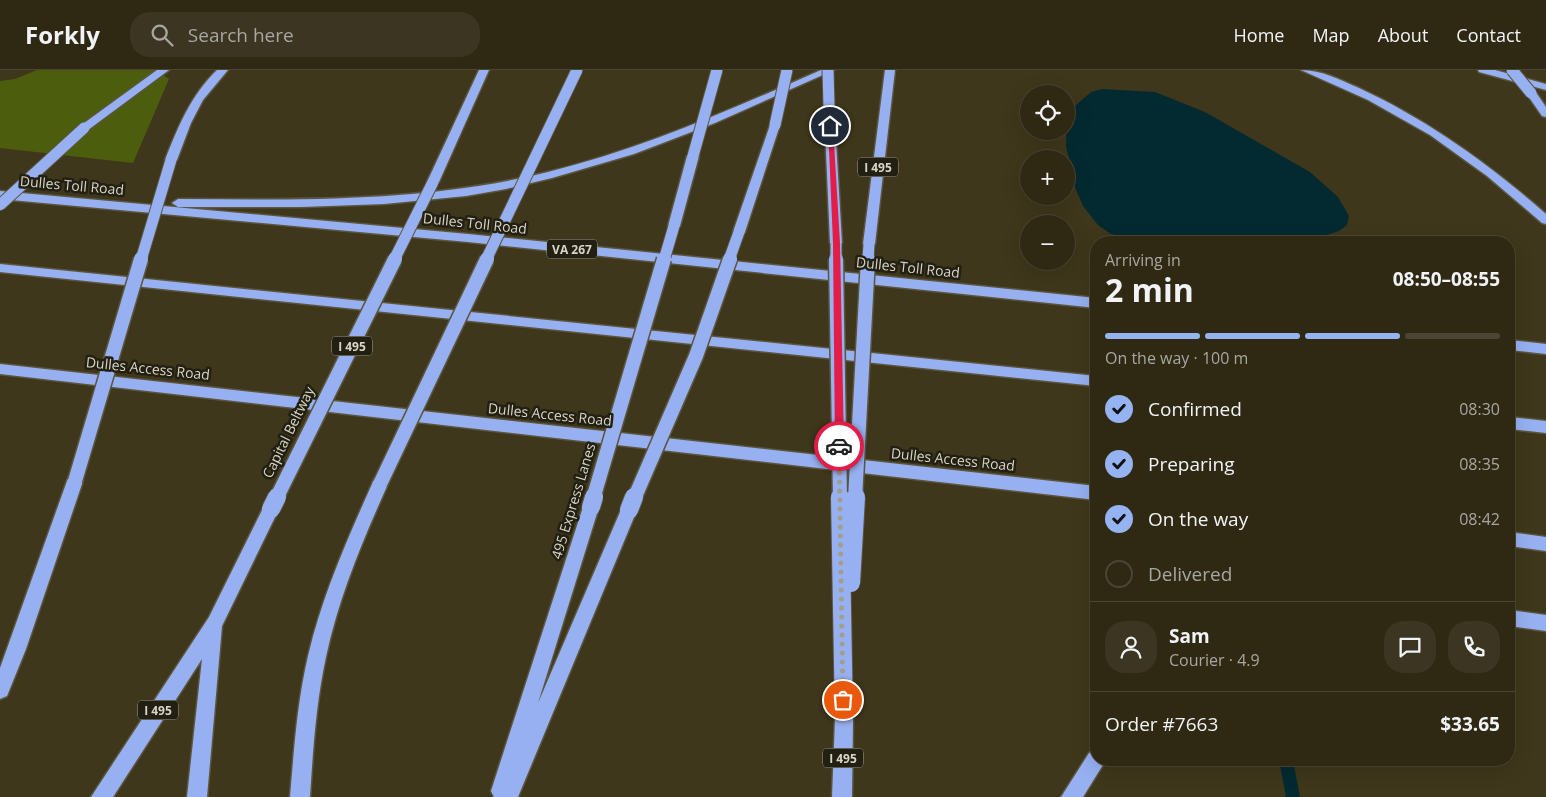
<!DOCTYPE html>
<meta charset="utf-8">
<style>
body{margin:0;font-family:"Open Sans",sans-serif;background:#3b3522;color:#f1f3f6;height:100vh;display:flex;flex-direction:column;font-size:19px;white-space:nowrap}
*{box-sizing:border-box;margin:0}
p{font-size:16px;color:#a7a6a0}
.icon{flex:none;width:28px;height:28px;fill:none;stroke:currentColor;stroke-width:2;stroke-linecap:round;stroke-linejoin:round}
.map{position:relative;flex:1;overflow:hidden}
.drawer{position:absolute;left:1090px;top:166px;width:425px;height:530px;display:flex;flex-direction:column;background:#2f2914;border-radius:20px;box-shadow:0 5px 20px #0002,0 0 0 1px #4a4534}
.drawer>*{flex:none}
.controls{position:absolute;left:1020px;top:15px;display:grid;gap:10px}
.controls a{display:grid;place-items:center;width:55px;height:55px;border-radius:50%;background:#2f2914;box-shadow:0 5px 20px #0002,0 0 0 1px #4a4534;font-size:25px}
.pin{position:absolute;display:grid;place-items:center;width:42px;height:42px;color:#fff;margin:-21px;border:2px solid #fff;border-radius:50%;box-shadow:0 1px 5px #0007}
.courier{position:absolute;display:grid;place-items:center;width:50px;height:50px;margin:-25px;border:4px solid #e11d48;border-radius:50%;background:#fff;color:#222;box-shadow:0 1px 6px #0007}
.overview em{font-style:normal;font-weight:700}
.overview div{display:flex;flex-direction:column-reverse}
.overview{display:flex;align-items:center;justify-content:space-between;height:85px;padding:0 15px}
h1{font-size:32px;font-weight:700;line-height:38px}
.bar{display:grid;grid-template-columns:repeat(4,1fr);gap:8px 5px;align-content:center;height:60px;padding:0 15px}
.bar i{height:6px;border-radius:4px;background:#4a4534}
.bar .on{background:#95b2f1}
.bar p{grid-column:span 4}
.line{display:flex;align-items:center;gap:12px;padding:0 15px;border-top:1px solid #4a4534}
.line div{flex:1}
.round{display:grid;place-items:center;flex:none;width:52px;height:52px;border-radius:20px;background:#3b3522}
ol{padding:0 15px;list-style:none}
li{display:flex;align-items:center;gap:15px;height:55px}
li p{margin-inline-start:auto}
li .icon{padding:5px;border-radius:50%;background:#95b2f1;color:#111;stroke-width:4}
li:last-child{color:#a7a6a0}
li i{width:28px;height:28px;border:2px solid #4a4534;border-radius:50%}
header{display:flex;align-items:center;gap:30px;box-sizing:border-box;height:70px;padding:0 25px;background:#2f2914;border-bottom:1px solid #4a4534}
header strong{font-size:24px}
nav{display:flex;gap:28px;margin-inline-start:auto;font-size:18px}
.search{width:350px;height:45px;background:#3b3522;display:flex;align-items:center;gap:12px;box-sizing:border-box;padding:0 18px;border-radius:20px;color:#a7a6a0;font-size:19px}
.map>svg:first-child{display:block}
.green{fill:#4c5e0d}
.water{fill:#042a31}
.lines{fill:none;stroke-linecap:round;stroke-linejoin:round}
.stream{fill:#042a31;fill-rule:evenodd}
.motorway-casing{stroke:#5c553d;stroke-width:3}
.motorway{fill:#96b0f1;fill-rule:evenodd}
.motorway-bridge-far2-casing{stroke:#5c553d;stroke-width:13;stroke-linecap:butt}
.motorway-bridge-far1-casing{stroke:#5c553d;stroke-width:17;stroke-linecap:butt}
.motorway-bridge-casing{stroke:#5c553d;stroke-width:20;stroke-linecap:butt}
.motorway-bridge-far2{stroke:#96b0f1;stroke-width:11}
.motorway-bridge-far1{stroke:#96b0f1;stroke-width:14}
.motorway-bridge{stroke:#96b0f1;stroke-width:18}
.route{fill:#e11d48}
.done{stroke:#a39e8a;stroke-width:5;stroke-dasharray:0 9}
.labels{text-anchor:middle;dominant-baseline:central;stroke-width:5;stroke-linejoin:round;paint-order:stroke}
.shield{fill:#221f13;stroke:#a29e90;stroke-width:1}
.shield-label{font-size:12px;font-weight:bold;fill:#d9d5c5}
.street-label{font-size:14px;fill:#d9d5c5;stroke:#221f13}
</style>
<header>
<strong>Forkly</strong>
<div class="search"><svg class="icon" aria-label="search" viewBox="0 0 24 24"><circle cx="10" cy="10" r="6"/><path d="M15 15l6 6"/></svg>Search here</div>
<nav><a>Home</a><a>Map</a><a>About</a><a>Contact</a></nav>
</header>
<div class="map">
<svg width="1546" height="727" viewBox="0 0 1546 727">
<rect width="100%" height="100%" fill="#3f371b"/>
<path class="green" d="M37,0H156L169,9L133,93L0,78V11L15,9Z"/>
<path class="water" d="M1102,19L1155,22L1205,42L1310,102L1338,127L1349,146L1347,155L1339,161L1318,168L1290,172H1143L1111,164L1098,155L1090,145L1083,136L1074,115L1073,103L1066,77L1067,43L1091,22Z"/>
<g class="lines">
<path class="stream" d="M1279,690H1293L1300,727H1286Z"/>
<g class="motorway-casing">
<path id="motorway" d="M157,0H169L88,60H80L79,58L80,56Z
M217,0H228L203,30L191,53L177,90L171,93L167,92L165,90C178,57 191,25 217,0Z
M479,0H489L439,112L433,116L429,115L427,112Z
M821,0H834L715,53L634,84L552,108L506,119L466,126L384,134L301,137H178L172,133L178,129C301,130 427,132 548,102C642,79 732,39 821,0Z
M885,0H895L875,174L869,178L863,174Z
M1301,0C1322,0 1340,10 1359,18C1428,50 1489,94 1546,144V154L1542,153L1487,106L1430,65L1368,30Z
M1478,0H1495L1546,14V20L1479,2Z
M1531,20L1535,21L1546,37V47L1542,46L1526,23Z
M829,33L834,36L842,173L836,177L830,173L824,36Z
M775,52L780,55L745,162L743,165H735L733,162L770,55Z
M693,83L699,86L680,156L678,159H670L668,156L687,86Z
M0,121L468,164L1096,228V238L468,172L0,129Z
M0,194L1096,306V316L0,202Z
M1509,270L1546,274V284L1509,280Z
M0,294L1096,416V430L0,304Z
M1509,347L1546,351V363L1509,359Z
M75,404L81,406L83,411L26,579L7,626L0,629V598L67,411L69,406Z
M380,407L386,409L388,414C363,470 339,526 326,587C316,633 313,680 310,727H290C294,680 297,633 308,586C322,526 347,470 372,414L374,409Z
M591,430L597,432L599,437L538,633L623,435L629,433L635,435L637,440L518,727H494L491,721L583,437L585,432Z
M271,432L277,434L279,439L222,556L207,727H187L202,589L113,727H91L209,547L265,434Z
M1509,462L1546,467V481L1509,476Z
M1509,540L1546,545V561L1509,556Z
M844,640L851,642L853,649L852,727H832L835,649L837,642Z
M1096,680V690H1106L1083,727H1061L1089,683Z"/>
</g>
<use href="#motorway" class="motorway"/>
<g class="motorway-bridge-far2-casing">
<path id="motorway-bridge-far2" d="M828,0L829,36
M1512,0L1531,23
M775,55L787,0
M693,86L717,0
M0,135L84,58
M836,173V190
M141,190L171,90
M394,190L433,112
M486,190L577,0
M664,190L674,156
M729,190L739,162
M868,190L869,174"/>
</g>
<g class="motorway-bridge-far1-casing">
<path id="motorway-bridge-far1" d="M836,189L840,429
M75,411L141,189
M380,414L487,189
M276,429L395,189
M593,429L664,189
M634,429L696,286L730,189
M855,429L868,189"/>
</g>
<g class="motorway-bridge-casing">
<path id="motorway-bridge" d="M840,427L844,649
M591,437L594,427
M271,439L277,427
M629,440L634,427
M851,513L856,427"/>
</g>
<use href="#motorway-bridge-far2" class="motorway-bridge-far2"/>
<use href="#motorway-bridge-far1" class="motorway-bridge-far1"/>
<use href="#motorway-bridge" class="motorway-bridge"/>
</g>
<path class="route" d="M828,55L833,56L840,173L844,376L839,379L835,376L833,173Z"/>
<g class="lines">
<path class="done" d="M839,376L843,630"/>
</g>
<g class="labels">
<g class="shield">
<rect x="858" y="87.5" width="40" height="19" rx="4"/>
<rect x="547" y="169.5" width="50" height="19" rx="4"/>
<rect x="332" y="266.5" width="40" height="19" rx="4"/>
<rect x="138" y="630.5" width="40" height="19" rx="4"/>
<rect x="823" y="678.5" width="40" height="19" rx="4"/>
</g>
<g class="shield-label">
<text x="878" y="97">I 495</text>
<text x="572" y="179">VA 267</text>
<text x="352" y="276">I 495</text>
<text x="158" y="640">I 495</text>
<text x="843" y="688">I 495</text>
</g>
<g class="street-label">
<text transform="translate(72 115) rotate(5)">Dulles Toll Road</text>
<text transform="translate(475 153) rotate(6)">Dulles Toll Road</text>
<text transform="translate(908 197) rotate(6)">Dulles Toll Road</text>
<text transform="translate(148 298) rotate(6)">Dulles Access Road</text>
<text transform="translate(550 344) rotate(6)">Dulles Access Road</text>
<text transform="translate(288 362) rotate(-64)">Capital Beltway</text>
<text transform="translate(953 389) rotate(6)">Dulles Access Road</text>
<text transform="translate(573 431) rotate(-73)">495 Express Lanes</text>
</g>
</g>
</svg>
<div class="controls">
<a><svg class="icon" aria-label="locate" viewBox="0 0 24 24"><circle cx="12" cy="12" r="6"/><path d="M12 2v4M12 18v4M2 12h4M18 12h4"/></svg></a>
<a>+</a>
<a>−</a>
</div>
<div class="pin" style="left:843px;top:630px;background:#ea580c"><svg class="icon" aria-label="bag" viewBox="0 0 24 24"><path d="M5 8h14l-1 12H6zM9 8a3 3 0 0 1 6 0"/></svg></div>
<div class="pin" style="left:830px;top:56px;background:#1f2937"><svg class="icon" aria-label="home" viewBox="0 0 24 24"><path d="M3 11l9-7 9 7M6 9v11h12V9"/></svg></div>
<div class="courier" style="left:839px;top:376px"><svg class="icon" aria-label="car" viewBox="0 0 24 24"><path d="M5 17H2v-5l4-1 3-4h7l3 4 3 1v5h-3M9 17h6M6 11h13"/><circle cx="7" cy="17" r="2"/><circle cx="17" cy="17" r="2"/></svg></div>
<section class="drawer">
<div class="overview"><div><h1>2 min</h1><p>Arriving in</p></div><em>08:50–08:55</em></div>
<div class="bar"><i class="on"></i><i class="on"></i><i class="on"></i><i></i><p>On the way · 100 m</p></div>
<ol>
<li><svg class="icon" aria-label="check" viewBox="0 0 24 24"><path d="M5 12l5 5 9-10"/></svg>Confirmed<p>08:30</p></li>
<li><svg class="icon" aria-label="check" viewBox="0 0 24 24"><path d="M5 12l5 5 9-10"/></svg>Preparing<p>08:35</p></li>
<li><svg class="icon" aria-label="check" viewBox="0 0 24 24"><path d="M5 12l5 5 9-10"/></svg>On the way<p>08:42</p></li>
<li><i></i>Delivered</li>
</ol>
<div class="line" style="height:90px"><a class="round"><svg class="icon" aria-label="person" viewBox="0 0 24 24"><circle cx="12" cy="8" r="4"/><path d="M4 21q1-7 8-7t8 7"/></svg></a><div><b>Sam</b><p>Courier · 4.9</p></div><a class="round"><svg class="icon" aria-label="chat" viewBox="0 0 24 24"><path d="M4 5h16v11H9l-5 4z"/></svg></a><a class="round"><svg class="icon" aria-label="phone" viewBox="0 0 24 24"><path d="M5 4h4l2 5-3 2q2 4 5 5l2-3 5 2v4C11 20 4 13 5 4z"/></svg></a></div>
<div class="line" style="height:65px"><div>Order #7663</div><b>$33.65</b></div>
</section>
</div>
